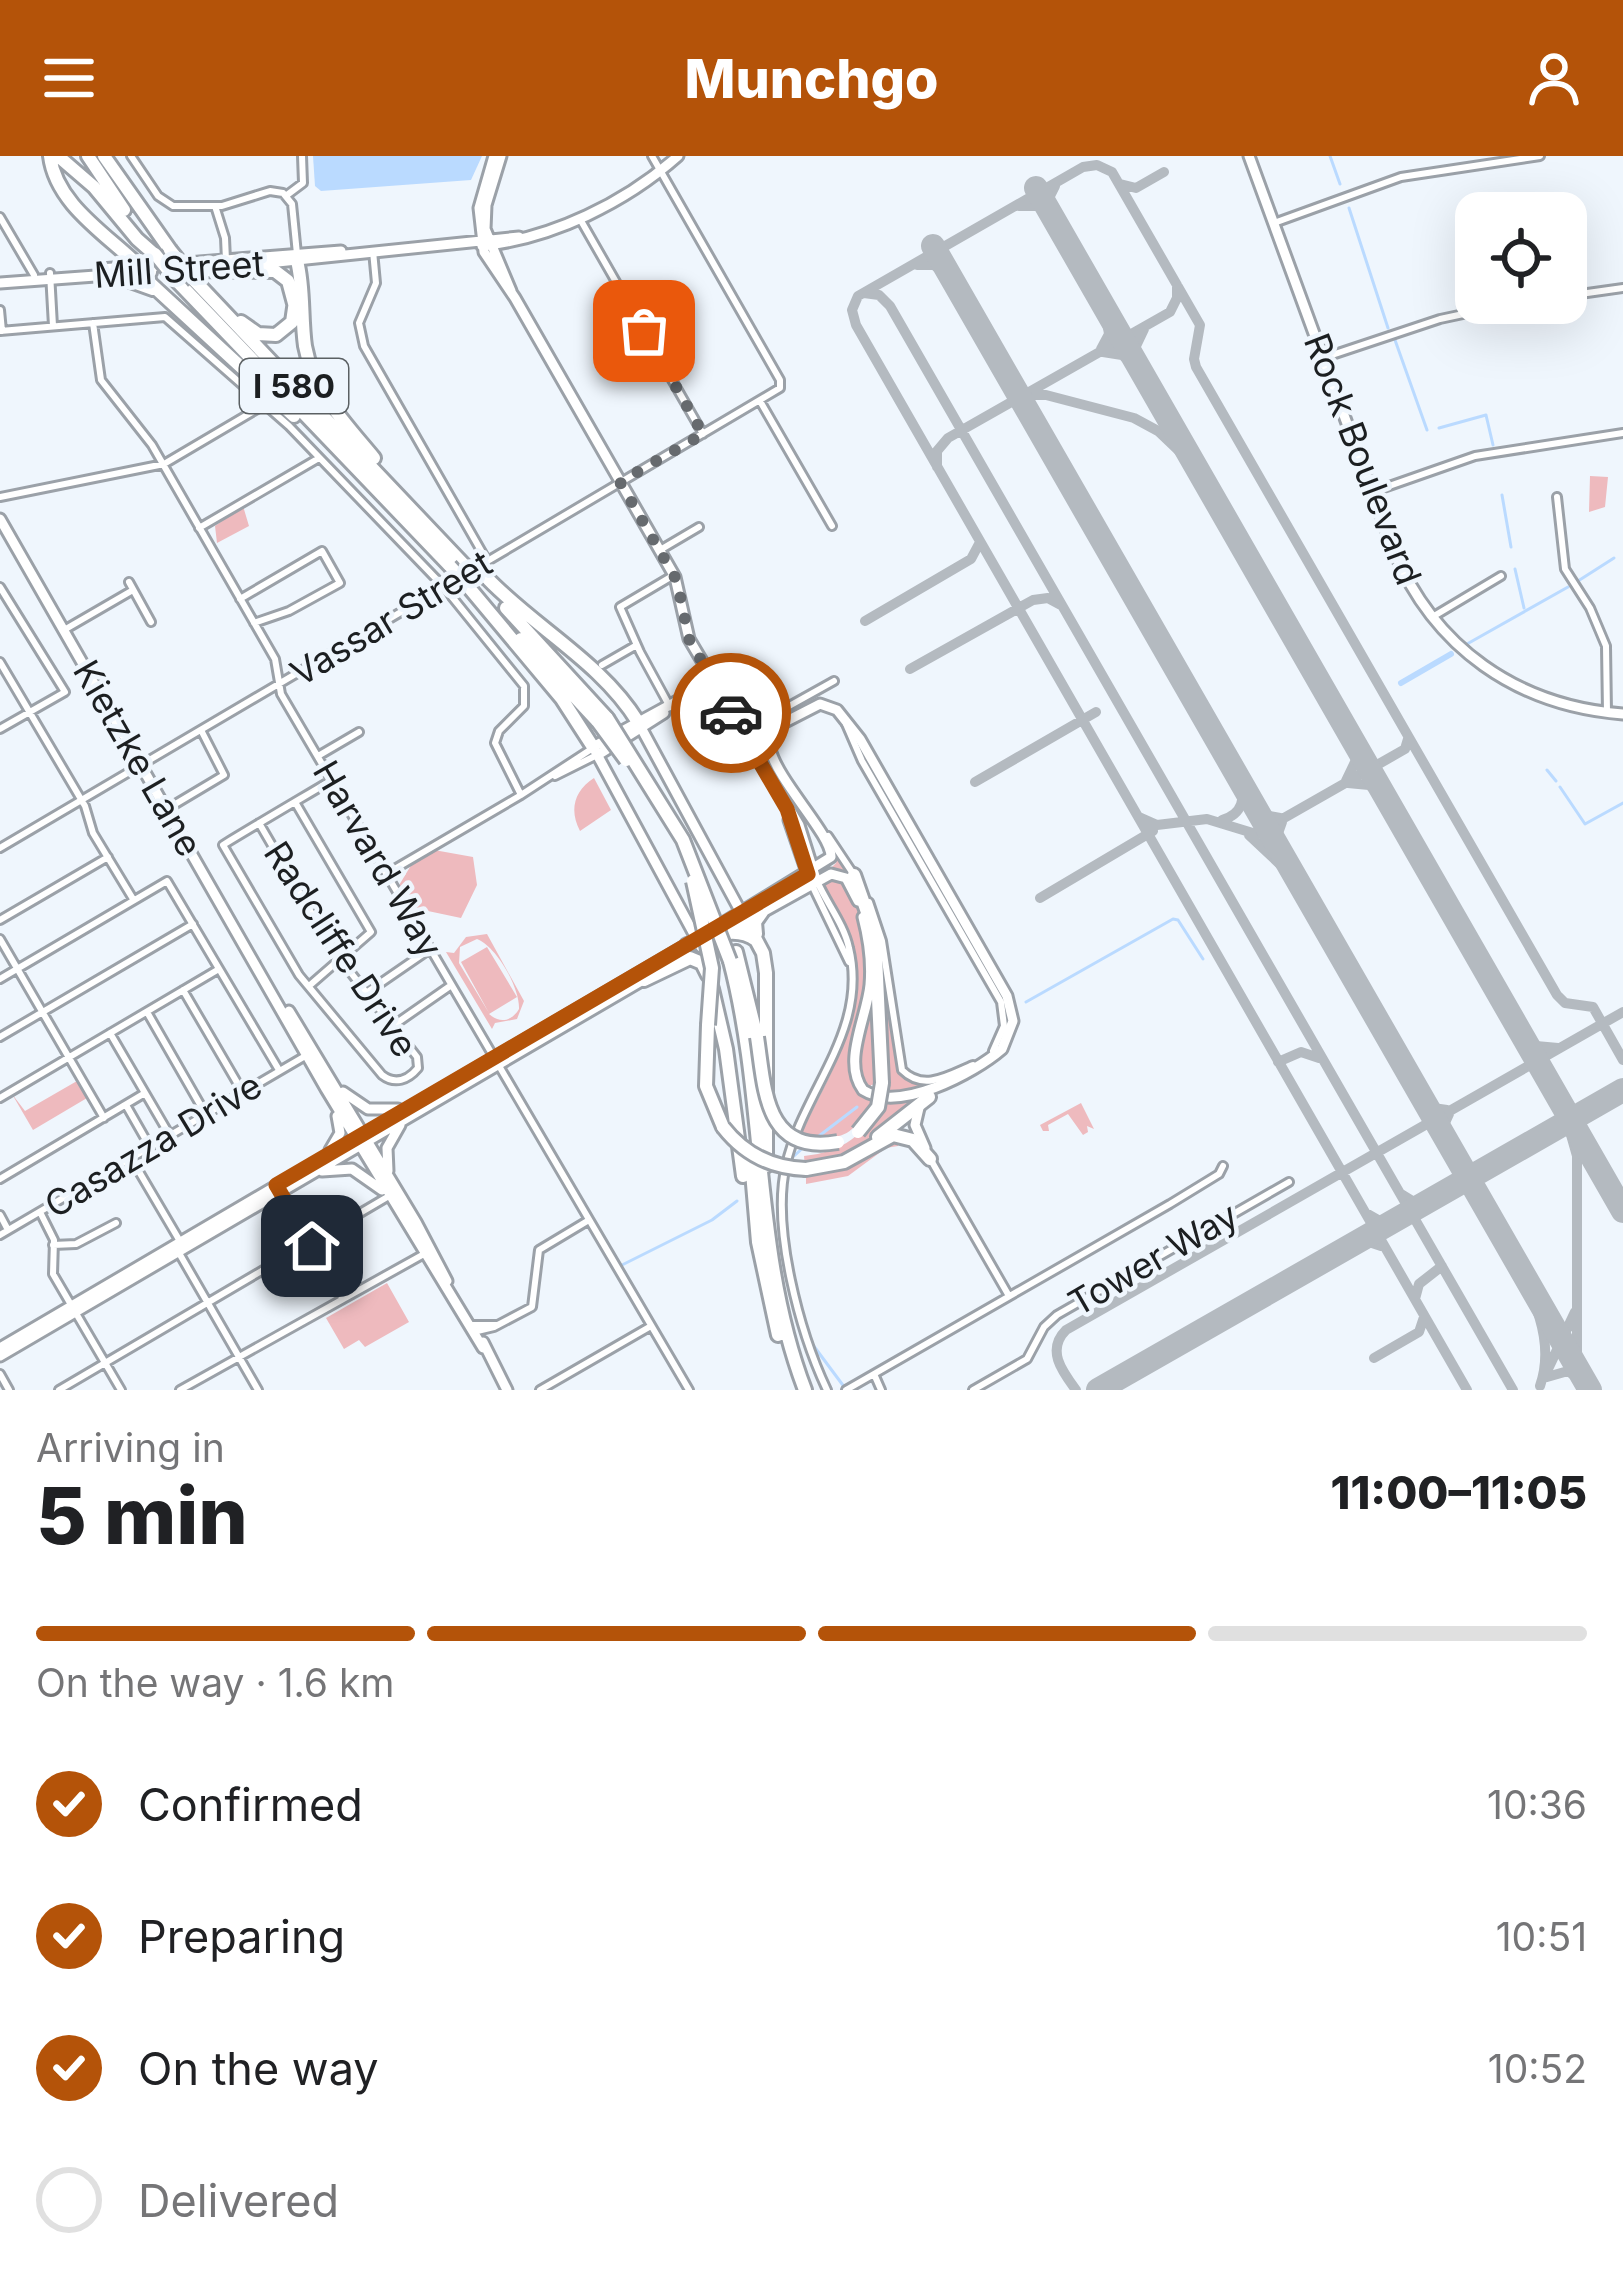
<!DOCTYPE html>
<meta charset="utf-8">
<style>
body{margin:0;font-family:Inter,sans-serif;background:#f6f6f6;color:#202124;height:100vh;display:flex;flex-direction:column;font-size:45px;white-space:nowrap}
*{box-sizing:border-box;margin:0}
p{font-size:39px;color:#757577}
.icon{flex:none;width:66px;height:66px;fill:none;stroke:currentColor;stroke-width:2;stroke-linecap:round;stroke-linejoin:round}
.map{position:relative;height:1234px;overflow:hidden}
.drawer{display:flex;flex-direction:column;background:#fff;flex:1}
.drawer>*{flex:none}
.tools{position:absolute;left:1455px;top:36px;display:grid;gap:24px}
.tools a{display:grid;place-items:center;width:132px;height:132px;border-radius:24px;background:#fff;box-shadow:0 12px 48px #0002;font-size:60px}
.pin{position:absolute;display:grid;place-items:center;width:102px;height:102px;color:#fff;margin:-51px;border-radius:24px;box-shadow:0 6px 18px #0006}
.courier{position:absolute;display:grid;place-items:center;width:120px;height:120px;margin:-60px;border:9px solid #b45309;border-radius:50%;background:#fff;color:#222;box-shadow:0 3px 15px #0007}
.headline em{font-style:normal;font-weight:800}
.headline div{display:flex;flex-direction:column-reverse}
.headline{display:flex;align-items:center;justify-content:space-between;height:204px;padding:0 36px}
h1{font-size:78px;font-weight:800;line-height:90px}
.bar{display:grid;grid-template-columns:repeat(4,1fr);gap:18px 12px;align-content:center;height:144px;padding:0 36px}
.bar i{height:15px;border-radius:9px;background:#e0e0e0}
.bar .selected{background:#b45309}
.bar p{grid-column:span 4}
ol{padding:0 36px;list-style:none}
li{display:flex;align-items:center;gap:36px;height:132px}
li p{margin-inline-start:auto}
li .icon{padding:12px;border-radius:50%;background:#b45309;color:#fff;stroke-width:4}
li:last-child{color:#757577}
li i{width:66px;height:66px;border:6px solid #e0e0e0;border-radius:50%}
header{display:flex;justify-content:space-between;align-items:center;height:156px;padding:0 36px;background:#b45309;color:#fff;font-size:54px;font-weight:800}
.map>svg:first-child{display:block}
.green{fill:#eebabe;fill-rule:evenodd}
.water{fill:#badaff}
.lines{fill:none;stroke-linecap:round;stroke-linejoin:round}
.stream{stroke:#badaff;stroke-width:3}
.canal{stroke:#badaff;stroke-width:6}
.taxiway{stroke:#b4bac0;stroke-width:10}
.runway{stroke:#b4bac0;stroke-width:24}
.minor-casing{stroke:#9ba1a8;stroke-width:12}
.major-casing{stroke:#9ba1a8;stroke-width:15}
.highway-casing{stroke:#9ba1a8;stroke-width:18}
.minor{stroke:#fff;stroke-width:6}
.major{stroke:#fff;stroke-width:9}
.highway{stroke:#fff;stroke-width:12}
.highway-bridge-casing{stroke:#9ba1a8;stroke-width:18;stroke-linecap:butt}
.highway-bridge{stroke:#fff;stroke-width:12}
.done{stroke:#666a6e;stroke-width:12;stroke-dasharray:0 21.6}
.route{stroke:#b45309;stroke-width:15}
.labels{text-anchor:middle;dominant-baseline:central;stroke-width:9;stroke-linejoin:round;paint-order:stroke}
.shield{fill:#eff6fd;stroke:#5b6063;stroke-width:3}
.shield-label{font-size:33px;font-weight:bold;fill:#1c1f21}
.street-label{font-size:36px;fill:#1c1f21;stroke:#eff6fd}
</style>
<header><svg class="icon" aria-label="menu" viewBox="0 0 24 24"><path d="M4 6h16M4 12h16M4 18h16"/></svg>Munchgo<svg class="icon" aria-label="person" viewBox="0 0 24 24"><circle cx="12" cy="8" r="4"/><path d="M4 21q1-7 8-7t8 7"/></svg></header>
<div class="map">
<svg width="1623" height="1234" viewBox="0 0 1623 1234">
<rect width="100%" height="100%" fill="#eff6fd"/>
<path class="green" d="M1590,320L1608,321L1605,351L1589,356Z
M243,350L249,370L217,387L215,370Z
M594,622L611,654L580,675C569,654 574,635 594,622Z
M434,694L473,701L477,729L461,762L409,751L398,731L413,706Z
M839,698L856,727L870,767L878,928L871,929L872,933L863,931C854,902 864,884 868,855C876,807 866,767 849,723L829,714L836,707Z
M829,721L844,725C871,771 869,821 858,872C854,886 847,903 851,918C854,932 864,938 875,945C846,984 848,982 800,981C827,921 872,855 852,790C846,769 833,750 823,731Z
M487,778L524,845L517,863L495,867L492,873L446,796L454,797L466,781ZM477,783C497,791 520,832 519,853C512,865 500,868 489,858L517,841L487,791L461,806L489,857L459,807L460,791Z
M882,796L898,913L918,927L948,921L901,937H883L891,929L883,928Z
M77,925L87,942L33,974L12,938L25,955Z
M913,941L915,946L859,994L805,1011L804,1000C843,996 865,979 882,945Z
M1081,947L1094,973L1087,970L1088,976L1083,979L1068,958L1048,969L1049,975H1043L1040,969Z
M901,982L898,990L886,992L848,1020L806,1028V1016Z
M387,1127L409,1166L365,1191L359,1184L344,1193L326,1162Z"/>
<path class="water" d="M313,0H482L471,24L321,35L315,30Z"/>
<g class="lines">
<path class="stream" d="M1330,0L1340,28
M1349,52L1388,172
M1395,184L1427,274
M1439,272L1486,259L1493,289
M1502,339L1511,391
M1515,413L1524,452
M1578,425L1614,402
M1467,488L1568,431
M1547,614L1556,625
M1560,631L1585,668L1623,647
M1026,846L1173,763L1178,764L1203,803
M819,980L857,951
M794,1000L806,989
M620,1110L712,1064L737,1045
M813,1189L845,1232"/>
<path class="canal" d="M1401,527L1451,498"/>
<path class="taxiway" d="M1120,28L1136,32L1164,16
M1019,50H1037L1049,56V42L1055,30
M917,109H934L952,123
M864,137L879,139L890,150L1513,1234
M1101,193L1109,178L1105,154
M1103,196L1122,199L1140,214
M1139,211L1135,192L1144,173
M1029,239H1046L1134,262L1158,275L1180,296L1220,354
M937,311V295L948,282L1170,156L1177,142V129
M865,465L971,403L979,388
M910,513L1033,444L1048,442L1061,449
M1346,625L1356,604L1350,580
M975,626L1096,556
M1348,627L1369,629L1387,644
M1254,649L1265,659L1280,662
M1139,661L1157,669L1207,663L1256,678L1405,593L1408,583
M1222,664C1243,658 1246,642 1239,623
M1249,679L1284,712L1329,779
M1281,695L1277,680L1282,666
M1040,742L1153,675
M1520,876L1536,890L1558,892
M1537,905L1567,965L1577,1000V1211
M1278,906L1301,896L1319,902
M1613,940L1623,929
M1423,943L1433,952L1447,954
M1447,985L1444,969L1449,958
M1401,1038L1414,1046L1432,1043
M1366,1057L1380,1065L1396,1063
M1500,1077C1523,1123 1559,1176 1540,1230
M1351,1089L1366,1085L1381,1090
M1415,1143L1419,1128L1442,1110
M1374,1202L1419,1176L1424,1161
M1547,1215L1575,1156
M1547,1221L1568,1215L1587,1228
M1076,1234C1062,1215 1046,1194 1066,1174L1623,856
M1467,1234L856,169L852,154L858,140L1083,11L1097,9L1112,16L1200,169L1194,203L1196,211L1557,839L1565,847L1593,851L1623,904"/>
<path class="runway" d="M1036,32L1623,1055
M933,90L1590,1234
M1098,1234L1623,934"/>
<g class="minor-casing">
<path id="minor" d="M131,0L158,40L173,50H222L270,35L283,37L292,48L297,98
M287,39L303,27L302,0
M215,50L225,82L226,104
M0,61L34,119
M580,63L703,278
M1274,67L1401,21L1540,0
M373,95L376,127L359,167L364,190L487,405
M50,117L53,170
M1566,140L1623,132
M0,154L2,175
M93,167L101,224L152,289L275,503L281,538L689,1234
M0,175L165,161L289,270L444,431L524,530V550L499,575L495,587L521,639
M1323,202L1440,163L1515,147
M760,245L832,370
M1372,336L1475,300L1623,277
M0,341L164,308L264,249
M1557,341L1565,413L1590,452L1606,490L1607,556
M199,372L319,302
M660,394L699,371
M474,413L780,232V224L652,0
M129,426L151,466
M0,431L65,536L0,573
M240,443L322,395L340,427L289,455L254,467
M1434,460L1501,420
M64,474L133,434
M0,506L85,650L93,677L133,743
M602,509L635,490
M716,524L733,514L738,517L760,554L773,559L834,525
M670,551L640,496L620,451L674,419
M846,568L862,605L1001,846L1004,870L993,895
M318,600L359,576
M555,620L597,599
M295,646L371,776L309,830
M167,653L224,619L201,574
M259,667L333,794L417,901L418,912C408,924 395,929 382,919L299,819L223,689C259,667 295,646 332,624
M828,680L854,719
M0,692L462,420
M386,718L521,639L593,592
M817,725C827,748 844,768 849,792C869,875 803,934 786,1009C771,1071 800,1177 827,1234
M811,727L849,806
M869,746L882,785L902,914C924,936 949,919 973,909
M0,764L108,701
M0,783L104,962
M0,823L167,725L279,914
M183,834L242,935
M369,835L430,793
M147,856L205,957
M394,869L450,830
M110,877L169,978
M0,881L193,768
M0,942L219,813
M126,949L150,991
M131,1002L181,1087
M932,1006L1009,1140
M0,1023L145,937
M281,1037L343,1143
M40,1056L54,1084L53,1118L121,1234
M0,1059L8,1074
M0,1079L307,899
M53,1089L76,1088L116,1067
M179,1097L258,1234
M472,1169H497
M473,1176L494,1171L532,1151L539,1094L589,1064
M0,1218L9,1234
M874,1218L881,1234
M59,1234L389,1040
M180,1234L424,1098L428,1099
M540,1234L651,1170
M846,1234L1170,1048L1219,1018L1223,1010
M973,1234L1027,1203L1044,1171L1057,1159L1289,1026"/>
</g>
<g class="major-casing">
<path id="major" d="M494,0L479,52L484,96L515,142L675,421L689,483L799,669L815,720
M501,0L486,49L485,73L511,135
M1249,0L1393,393C1434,492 1517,550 1623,558
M482,90C553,82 625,47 678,0
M161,109L341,95
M239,110L519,81
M101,113L138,110
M0,127L150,116
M0,363L326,933L483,1192
M638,566L743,760
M598,599L664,557
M789,664L809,722
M715,772L831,701C832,679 778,626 770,593L779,569L820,548L837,554L860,583L1007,840L1013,865L1002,893C973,918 899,957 863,934C842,906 867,861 870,829C872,806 869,784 863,761
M725,777L831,718L846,722L858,745
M701,791L593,591L712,526
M289,855L416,1066L447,1125
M343,936L368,953H398
M919,952L915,969L925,992
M330,994L340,977L337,960
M322,1015L352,1013L382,1034
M388,1015L387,992L400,969
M483,1186L507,1234
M0,1192L690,787
M0,1200L648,821"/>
</g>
<g class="highway-casing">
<path id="highway" d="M50,0C56,49 108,79 141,112L150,116
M58,0L94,31L137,83L154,98
M88,0L124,54
M104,0L170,94
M297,105C304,132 301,162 305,190C313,235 346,268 374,302
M154,109L147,116L150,127L294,260
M191,114L275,115L288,125L295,151
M114,119L153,133
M176,124L450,410
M195,125L465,410
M241,166L258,178L276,179L292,166L295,145
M461,422L562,543L593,591
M487,422C535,472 601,506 638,566
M506,452L607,562
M521,483L598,566
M854,719L875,779L882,927
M746,765L763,797L766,817V1010
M756,778L755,766L762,756
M687,789C710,781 735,769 756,784
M736,796L757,881
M730,805C767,947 752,1096 805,1234
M644,824L690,802L702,807L708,819
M712,833L726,893L743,1020
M708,869L706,930L723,971
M878,981L929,941
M750,993L758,1086L778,1179
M806,1013L844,1006L893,979L913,984L930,1003"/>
</g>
<use href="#minor" class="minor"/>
<use href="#major" class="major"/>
<use href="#highway" class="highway"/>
<g class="highway-bridge-casing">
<path id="highway-bridge" d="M170,94L195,125
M155,98L176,124
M450,410L461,422
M465,410L487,422
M607,562L683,684L730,805
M598,566L626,604
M693,725L712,812L708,869
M757,881C765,933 764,999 838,986
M723,971C744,998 771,1012 806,1013
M858,976L878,951L882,927"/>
</g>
<use href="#highway-bridge" class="highway-bridge"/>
</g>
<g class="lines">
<path class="done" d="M644,175L703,278L620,326L677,425L689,483L731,557"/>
<path class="route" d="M312,1090L276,1029L808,718L787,653L731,557"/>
</g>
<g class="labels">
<rect class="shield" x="240" y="203" width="108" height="54" rx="9"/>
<g class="shield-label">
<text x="294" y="230">I 580</text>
</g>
<g class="street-label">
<text transform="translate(179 113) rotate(-4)">Mill Street</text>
<text transform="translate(1363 303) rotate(69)">Rock Boulevard</text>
<text transform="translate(391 462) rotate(-31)">Vassar Street</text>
<text transform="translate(138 602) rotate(60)">Kietzke Lane</text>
<text transform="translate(378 703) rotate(60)">Harvard Way</text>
<text transform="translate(341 793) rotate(57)">Radcliffe Drive</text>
<text transform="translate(153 989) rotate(-31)">Casazza Drive</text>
<text transform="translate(1153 1103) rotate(-30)">Tower Way</text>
</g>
</g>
</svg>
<div class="tools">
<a><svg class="icon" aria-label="locate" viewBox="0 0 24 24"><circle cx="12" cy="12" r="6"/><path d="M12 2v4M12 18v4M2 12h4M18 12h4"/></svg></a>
</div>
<div class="pin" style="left:644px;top:175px;background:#ea580c"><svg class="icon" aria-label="bag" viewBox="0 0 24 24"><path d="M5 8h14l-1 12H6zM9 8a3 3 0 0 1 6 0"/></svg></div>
<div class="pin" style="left:312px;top:1090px;background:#1f2937"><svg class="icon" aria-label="home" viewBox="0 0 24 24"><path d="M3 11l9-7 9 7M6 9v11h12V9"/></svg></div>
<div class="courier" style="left:731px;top:557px"><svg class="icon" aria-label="car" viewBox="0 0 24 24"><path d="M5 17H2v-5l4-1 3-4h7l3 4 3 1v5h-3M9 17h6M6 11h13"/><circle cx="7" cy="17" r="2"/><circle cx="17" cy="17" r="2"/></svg></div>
</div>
<section class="drawer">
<div class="headline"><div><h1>5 min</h1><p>Arriving in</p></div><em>11:00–11:05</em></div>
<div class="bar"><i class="selected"></i><i class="selected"></i><i class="selected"></i><i></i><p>On the way · 1.6 km</p></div>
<ol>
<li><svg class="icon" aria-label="check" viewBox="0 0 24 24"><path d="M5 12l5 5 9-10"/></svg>Confirmed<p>10:36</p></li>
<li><svg class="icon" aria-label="check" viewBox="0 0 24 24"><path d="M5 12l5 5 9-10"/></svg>Preparing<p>10:51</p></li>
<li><svg class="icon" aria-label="check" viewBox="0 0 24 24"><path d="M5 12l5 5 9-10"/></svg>On the way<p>10:52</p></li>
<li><i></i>Delivered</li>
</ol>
</section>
